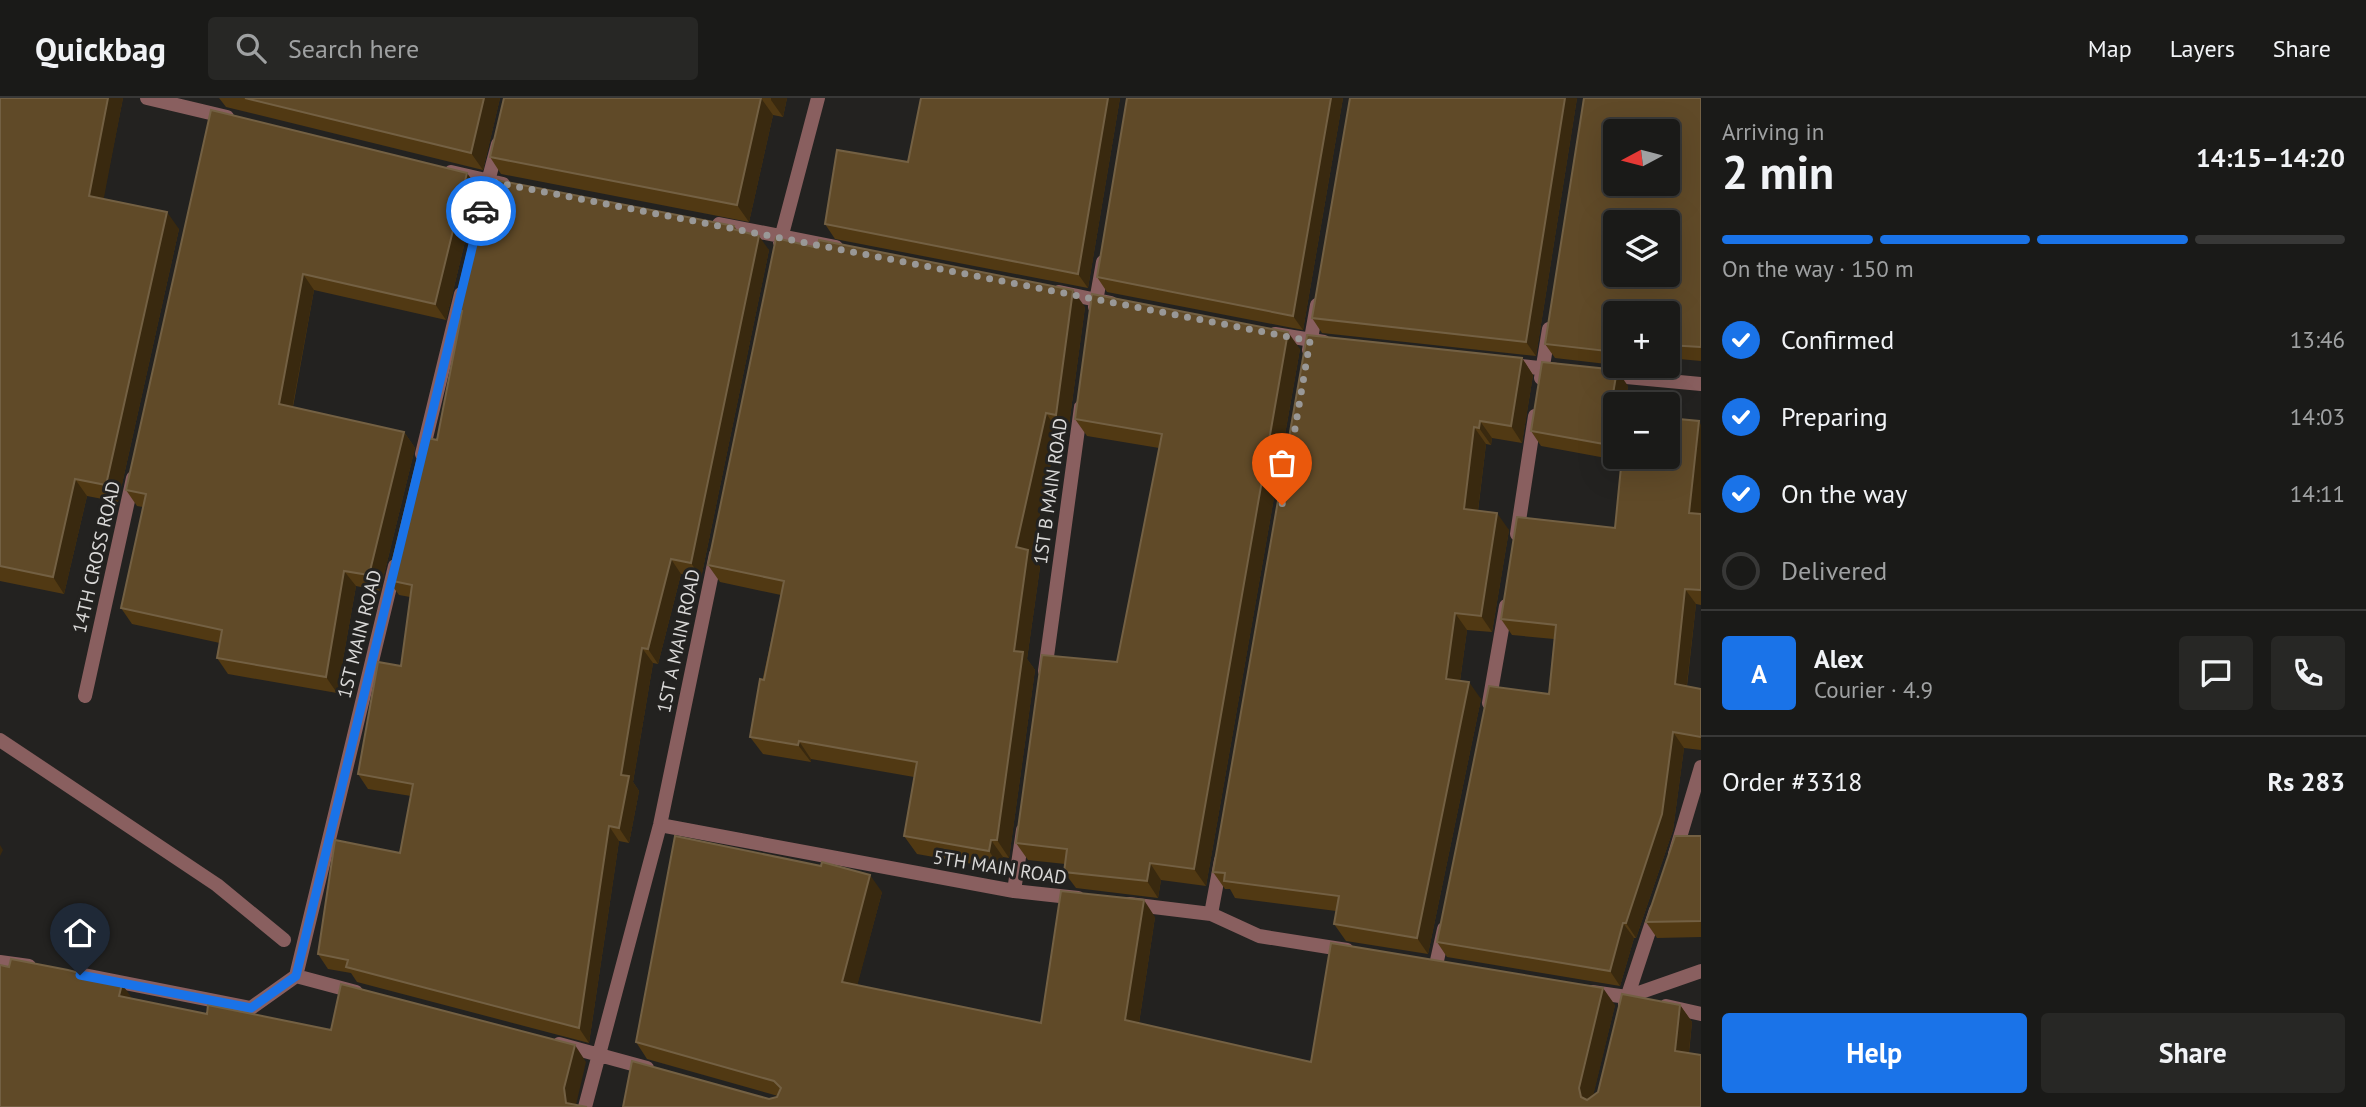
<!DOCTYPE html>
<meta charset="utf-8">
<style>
body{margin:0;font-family:"PT Sans",sans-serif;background:#272725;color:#f1f3f6;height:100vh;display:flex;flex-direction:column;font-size:26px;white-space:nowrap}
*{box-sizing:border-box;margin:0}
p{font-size:23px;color:#9fa1a2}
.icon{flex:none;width:38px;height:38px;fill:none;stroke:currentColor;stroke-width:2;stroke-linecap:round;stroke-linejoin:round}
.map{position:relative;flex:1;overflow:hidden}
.details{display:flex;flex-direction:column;background:#1a1a18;width:665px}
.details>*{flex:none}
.needle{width:46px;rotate:263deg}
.controls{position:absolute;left:1603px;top:21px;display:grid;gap:14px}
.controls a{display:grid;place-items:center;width:77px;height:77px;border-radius:7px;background:#1a1a18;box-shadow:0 7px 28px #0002,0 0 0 2px #383837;font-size:35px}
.pin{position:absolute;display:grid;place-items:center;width:60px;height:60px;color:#fff;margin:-72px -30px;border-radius:50% 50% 50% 0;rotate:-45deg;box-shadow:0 0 7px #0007}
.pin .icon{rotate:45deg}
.courier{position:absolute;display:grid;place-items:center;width:70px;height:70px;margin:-35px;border:5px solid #1a73e8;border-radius:50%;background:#fff;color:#222;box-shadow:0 2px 9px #0007}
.summary em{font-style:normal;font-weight:600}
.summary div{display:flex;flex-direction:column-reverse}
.summary{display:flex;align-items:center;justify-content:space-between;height:119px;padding:0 21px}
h1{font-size:46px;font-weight:600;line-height:52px}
.bar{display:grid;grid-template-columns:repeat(4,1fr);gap:10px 7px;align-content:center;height:84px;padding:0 21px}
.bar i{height:9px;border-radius:5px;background:#383837}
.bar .current{background:#1a73e8}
.bar p{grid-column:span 4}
.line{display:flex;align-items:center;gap:18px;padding:0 21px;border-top:2px solid #383837}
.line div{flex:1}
.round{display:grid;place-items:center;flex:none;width:74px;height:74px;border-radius:7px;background:#272725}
ol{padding:0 21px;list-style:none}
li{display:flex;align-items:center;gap:21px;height:77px}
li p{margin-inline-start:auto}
li .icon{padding:7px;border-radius:50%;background:#1a73e8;color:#fff;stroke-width:4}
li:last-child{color:#9fa1a2}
li i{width:38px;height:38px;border:4px solid #383837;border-radius:50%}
.cta{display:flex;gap:14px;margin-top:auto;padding:14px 21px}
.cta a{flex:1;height:80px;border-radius:7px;background:#1a73e8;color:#fff;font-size:28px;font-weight:600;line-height:80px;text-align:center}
.cta a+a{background:#272725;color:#f1f3f6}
header{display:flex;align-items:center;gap:42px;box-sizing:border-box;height:98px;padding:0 35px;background:#1a1a18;border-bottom:2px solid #383837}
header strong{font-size:33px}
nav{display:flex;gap:38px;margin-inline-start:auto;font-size:24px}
.search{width:490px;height:63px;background:#272725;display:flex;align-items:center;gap:18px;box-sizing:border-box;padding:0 24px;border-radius:7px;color:#9fa1a2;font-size:26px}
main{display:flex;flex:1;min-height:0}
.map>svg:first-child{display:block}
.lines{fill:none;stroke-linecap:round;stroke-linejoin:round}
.minor{stroke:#895f5f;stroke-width:14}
.wall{fill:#513913}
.shaded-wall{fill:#39290f}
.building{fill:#604a28;stroke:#736043;stroke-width:2;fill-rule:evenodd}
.done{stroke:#999897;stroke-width:7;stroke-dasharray:0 12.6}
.route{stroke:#1a73e8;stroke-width:9}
.labels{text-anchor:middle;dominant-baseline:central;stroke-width:6;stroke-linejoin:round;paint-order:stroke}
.street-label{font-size:19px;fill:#d9d8d7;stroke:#232220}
</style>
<header>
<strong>Quickbag</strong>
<div class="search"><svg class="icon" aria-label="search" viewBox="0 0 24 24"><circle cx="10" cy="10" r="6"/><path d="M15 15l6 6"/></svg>Search here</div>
<nav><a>Map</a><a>Layers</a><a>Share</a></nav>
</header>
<main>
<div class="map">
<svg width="1701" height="1009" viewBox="0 0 1701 1009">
<rect width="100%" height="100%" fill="#232220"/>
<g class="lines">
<path class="minor" d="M147,0L227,19
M451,74L503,86
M486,91L498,46
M719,126L836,149
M780,144L818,0
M1059,194L1111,205
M1095,209L1103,164
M1275,236L1324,244
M1309,252L1317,207
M1511,267L1557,272
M1605,277L1701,286
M1541,280L1549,231
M422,356L461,196
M1517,436L1535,318
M1045,573L1081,309
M85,598L133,380
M1489,605L1506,508
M0,642L217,787L284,842
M660,727L1014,793L1078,800
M1675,756L1701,669
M1014,793L1023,732
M1129,806L1211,816L1259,838L1347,852
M1211,816L1221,762
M0,864L29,868
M1436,867L1444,831
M84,877L251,910L296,878L356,894
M296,878L395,468
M1592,894L1627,899L1701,873
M1625,906L1656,812
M1666,908L1701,916
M559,946L647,970
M585,1009L660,727L716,456"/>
</g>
<path class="wall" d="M0,0H123L103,101L179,131L118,404L87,398L64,496L0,483Z
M219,0H500L483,72L226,9Z
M504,0H787L783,19L773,17L749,124L501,76L490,59Z
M921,0H1120L1088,190L835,141L825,126L908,64Z
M1127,0H1343L1303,232L1107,194L1097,179Z
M1577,0L1536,258L1322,235L1312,220Z
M1701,0V263L1668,260V215H1615V267L1555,260L1545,246Z
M211,12L478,90L446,222L314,192L293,309L404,334L415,350L380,493L356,488L337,595L228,576L217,560L220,545L132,526L121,510L143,409L137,408L126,392Z
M734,128L737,132L769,152L701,480L681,476L658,566L653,565L633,684L639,693L629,745L619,743L589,945L357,884L351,875L328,871L318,856L400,755L411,698L368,691L358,676L401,568L410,499L399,497L388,482L437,342L461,220L454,211Z
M818,150L1085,209L1068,334L1058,333L1031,456L1040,469L1027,561L1035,572L1009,760L1003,759L1001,771L917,756L904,738L914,679L811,661V664L763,656L750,639L781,497L720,484L708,467Z
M1307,237L1522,260L1533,277L1522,345L1492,340L1491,347L1486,346L1478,413L1509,432L1492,534L1467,532L1460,583L1481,601L1428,856L1346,843L1334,826L1336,813L1235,800L1230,791H1225L1213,774Z
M1300,251L1206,788L1161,782L1158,800L1076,790L1064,774L1065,766L1028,762L1016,745L1117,564L1159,350L1087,338L1075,321Z
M1628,288L1625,306H1615V359H1668L1701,327V507L1696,506L1687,588L1701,591V652L1684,650L1673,732L1636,840H1634L1620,888L1447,859L1437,844L1549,596L1554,541L1512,537L1501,521L1615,430L1622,363L1541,348L1531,333Z
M1701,738V839L1657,840L1646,824Z
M882,794L857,887L1041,925L1155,819L1139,925L1311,964L1615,907L1593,997L1598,994L1680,907L1692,924L1689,955L1701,1009L769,1001L777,999L778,998L647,961L636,944Z"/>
<path class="shaded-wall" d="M108,0H123L101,115L89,98Z
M484,0H500L483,72L471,55Z
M761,0L773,17L749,124L737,107Z
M771,0H787L783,19L771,2Z
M1108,0H1120L1088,190L1078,176Z
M1331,0H1343L1303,232L1293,218Z
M1565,0H1577L1536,258L1526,244Z
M467,75L478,90L446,222L435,206Z
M167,114L179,131L118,404L106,387Z
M759,138L769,152L701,480L691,465Z
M303,176L314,192L290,322L279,306Z
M1073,192L1085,209L1068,334L1056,317Z
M1288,234L1300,251L1206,788L1194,771Z
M1522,260L1533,277L1522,345L1511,328Z
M1617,272L1628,288L1625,306H1615V322L1610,314Z
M1046,315L1058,333L1031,456L1040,469L1027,561L1035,572L1009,760L997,742L1014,553L1016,449Z
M1480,323L1492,340L1491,347L1479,330Z
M1699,323L1701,327V421L1689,415Z
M1474,329L1486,346L1476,428L1464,411Z
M404,334L415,350L380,493L369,477Z
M75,381L87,398L64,496L53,479Z
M1497,415L1509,432L1492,534L1481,518Z
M671,461L681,476L658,566L648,551Z
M344,473L356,488L337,595L326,579Z
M1685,491L1696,506L1685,602L1675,586Z
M1455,515L1467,532L1458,597L1446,581Z
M642,550L653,565L633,684L639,693L629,745L619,730L621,677Z
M1469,584L1481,601L1428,856L1417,840Z
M1673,634L1684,650L1673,732L1636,840L1626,825Z
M799,643L811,661V664L798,647Z
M609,728L619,743L589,945L579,930Z
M991,742L1003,759L1001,771L989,753Z
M0,747L3,752L0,758Z
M1150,765L1161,782L1158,800L1147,783Z
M870,777L882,794L854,900L842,884Z
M1144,802L1155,819L1137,938L1125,922Z
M1623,825L1634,840L1620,888L1610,873Z
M122,886L134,903L119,898Z
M1603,890L1615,907L1591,1007L1581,999L1579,990Z
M1680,907L1692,924L1687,970L1675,953Z
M575,947L586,964L576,1007L566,1005L564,990Z"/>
<path class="building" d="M0,0H108L89,98L167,114L106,387L75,381L53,479L0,468Z
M245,0H484L471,55Z
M504,0H761L737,107L490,59Z
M921,0H1108L1078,176L825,126L837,52L908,64Z
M1127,0H1331L1293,218L1097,179Z
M1350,0H1565L1526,244L1312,220Z
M1584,0H1701V249L1668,247V215H1615V254L1545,246ZM1615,33H1668V86H1615ZM1615,124H1668V177H1615Z
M211,12L467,75L435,206L303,176L279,306L404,334L369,477L344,473L326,579L217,560L222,532L121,510L146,396L126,392Z
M486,80L734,128L733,131L759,138L691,465L671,461L648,551L642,550L621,677L629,678L619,730L609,728L579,930L346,869L348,862L318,856L335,742L400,755L413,686L358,676L378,564L401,568L412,487L388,482L423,339L437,342L462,213L454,211Z
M776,140L818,150L819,142L1073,192L1056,317L1046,315L1016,449L1028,452L1014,553L1023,554L997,742H991L989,753L904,738L917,664L799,643L798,647L750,639L760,581L764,582L784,483L708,467Z
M1092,196L1288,234L1194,771L1150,765L1147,783L1064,774L1067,751L1016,745L1042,557L1117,564L1162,336L1075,321Z
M1307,237L1522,260L1511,328L1480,323L1479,330L1474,329L1464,411L1497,415L1481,518L1455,515L1446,581L1469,584L1417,840L1334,826L1339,798L1224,783L1225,775L1213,774Z
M1542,264L1617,272L1610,314L1615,315V348L1531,333Z
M1668,320L1699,323L1689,415L1701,416V492L1685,491L1675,586L1701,591V639L1673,634L1662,716L1626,825H1623L1610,873L1437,844L1489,588L1549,596L1556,527L1501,521L1517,419L1615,430L1622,359H1668Z
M675,738L821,768L822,764L870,777L842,884L1041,925L1061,793L1144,802L1125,922L1311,964L1331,845L1603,890L1579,990L1581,999L1587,1002L1598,994L1622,896L1680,907L1675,953L1701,957V1009H623L632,963L769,1001L777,999L781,990L774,983L636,944Z
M1675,738H1701V823L1646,824Z
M11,861L68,872L122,886L119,898L207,916L208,907L331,932L341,886L575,947L564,990L566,1005L587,1009H0V867L9,869Z"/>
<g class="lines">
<path class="done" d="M481,113L488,83L1310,243L1282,407"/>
<path class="route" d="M80,877L251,910L296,878L481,113"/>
</g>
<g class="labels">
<g class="street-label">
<text transform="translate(1050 393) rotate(-82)">1ST B MAIN ROAD</text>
<text transform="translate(96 459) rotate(-77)">14TH CROSS ROAD</text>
<text transform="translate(359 536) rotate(-76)">1ST MAIN ROAD</text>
<text transform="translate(678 543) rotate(-78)">1ST A MAIN ROAD</text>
<text transform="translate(1000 769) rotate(9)">5TH MAIN ROAD</text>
</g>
</g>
</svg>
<div class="controls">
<a><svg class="needle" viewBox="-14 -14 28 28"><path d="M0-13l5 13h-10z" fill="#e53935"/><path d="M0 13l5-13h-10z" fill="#9fa1a2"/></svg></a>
<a><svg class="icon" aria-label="layers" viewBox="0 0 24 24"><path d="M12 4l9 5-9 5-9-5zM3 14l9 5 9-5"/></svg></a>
<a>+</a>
<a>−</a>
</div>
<div class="pin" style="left:1282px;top:407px;background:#ea580c"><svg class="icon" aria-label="bag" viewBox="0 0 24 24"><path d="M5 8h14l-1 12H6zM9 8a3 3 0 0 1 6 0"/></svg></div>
<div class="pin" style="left:80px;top:877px;background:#1f2937"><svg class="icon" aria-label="home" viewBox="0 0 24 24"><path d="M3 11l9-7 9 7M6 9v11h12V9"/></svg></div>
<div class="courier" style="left:481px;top:113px"><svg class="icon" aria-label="car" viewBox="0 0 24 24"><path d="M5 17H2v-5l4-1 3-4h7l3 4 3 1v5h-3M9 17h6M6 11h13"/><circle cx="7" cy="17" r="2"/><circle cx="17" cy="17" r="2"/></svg></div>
</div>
<section class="details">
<div class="summary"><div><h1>2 min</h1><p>Arriving in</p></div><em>14:15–14:20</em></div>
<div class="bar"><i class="current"></i><i class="current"></i><i class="current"></i><i></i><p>On the way · 150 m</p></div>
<ol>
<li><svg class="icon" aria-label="check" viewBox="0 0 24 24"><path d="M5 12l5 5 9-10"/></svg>Confirmed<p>13:46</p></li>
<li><svg class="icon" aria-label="check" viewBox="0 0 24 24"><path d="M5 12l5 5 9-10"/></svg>Preparing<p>14:03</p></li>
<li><svg class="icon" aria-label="check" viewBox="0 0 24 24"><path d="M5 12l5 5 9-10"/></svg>On the way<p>14:11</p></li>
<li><i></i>Delivered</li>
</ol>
<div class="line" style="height:126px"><b class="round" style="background:#1a73e8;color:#fff">A</b><div><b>Alex</b><p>Courier · 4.9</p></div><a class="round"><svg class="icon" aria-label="chat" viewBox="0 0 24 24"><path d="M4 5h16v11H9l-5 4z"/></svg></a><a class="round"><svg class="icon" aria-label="phone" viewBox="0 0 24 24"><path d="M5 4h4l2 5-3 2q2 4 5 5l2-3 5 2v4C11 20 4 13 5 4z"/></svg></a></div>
<div class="line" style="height:91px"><div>Order #3318</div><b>Rs 283</b></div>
<div class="cta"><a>Help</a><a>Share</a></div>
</section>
</main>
